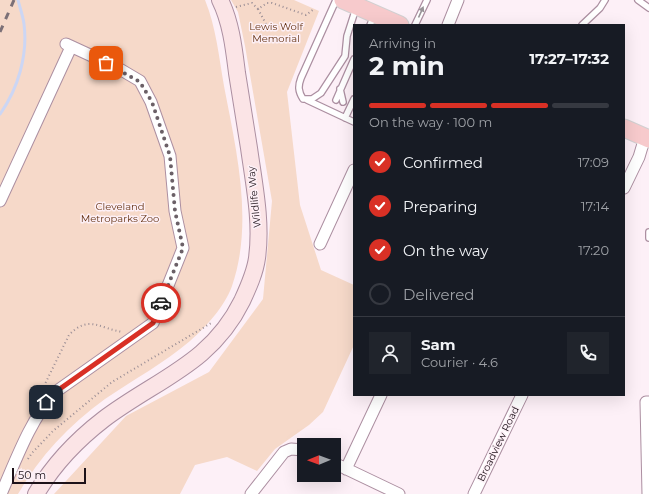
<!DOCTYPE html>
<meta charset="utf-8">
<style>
body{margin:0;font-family:Montserrat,sans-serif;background:#20242c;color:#f1f3f6;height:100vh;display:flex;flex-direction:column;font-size:15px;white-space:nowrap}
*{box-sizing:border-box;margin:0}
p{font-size:13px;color:#9ea1a6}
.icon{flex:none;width:22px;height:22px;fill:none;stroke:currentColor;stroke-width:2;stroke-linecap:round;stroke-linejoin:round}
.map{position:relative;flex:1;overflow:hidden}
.drawer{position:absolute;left:353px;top:24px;width:272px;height:372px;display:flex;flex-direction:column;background:#171b24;border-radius:0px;box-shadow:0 4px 16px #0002}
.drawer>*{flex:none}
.needle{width:26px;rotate:269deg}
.controls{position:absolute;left:297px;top:438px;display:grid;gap:8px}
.controls a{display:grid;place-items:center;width:44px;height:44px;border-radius:0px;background:#171b24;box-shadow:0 4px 16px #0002;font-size:20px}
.scale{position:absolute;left:12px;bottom:10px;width:74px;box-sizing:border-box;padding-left:4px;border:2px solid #1d1219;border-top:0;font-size:11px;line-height:14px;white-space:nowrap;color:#1d1219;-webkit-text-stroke:3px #fdf0f7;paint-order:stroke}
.pin{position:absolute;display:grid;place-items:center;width:34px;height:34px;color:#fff;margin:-17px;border-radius:8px;box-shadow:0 2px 6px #0006}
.courier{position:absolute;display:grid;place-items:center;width:40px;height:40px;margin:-20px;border:3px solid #d93025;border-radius:50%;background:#fff;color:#222;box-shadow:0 1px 5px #0007}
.head em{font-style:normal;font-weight:700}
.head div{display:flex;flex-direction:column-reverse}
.head{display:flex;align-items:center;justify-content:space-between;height:68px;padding:0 16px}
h1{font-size:26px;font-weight:700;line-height:30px}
.bar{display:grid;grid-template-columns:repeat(4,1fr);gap:6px 4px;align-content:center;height:48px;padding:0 16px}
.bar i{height:5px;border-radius:3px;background:#363941}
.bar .active{background:#d93025}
.bar p{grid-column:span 4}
.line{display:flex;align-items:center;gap:10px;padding:0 16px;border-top:1px solid #363941}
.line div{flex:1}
.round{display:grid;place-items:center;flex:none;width:42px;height:42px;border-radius:0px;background:#20242c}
ol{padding:0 16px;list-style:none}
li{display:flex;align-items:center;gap:12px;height:44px}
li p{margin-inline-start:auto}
li .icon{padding:4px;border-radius:50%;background:#d93025;color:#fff;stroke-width:4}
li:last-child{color:#9ea1a6}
li i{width:22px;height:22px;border:2px solid #363941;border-radius:50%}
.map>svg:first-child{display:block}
.green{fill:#f6d9c9}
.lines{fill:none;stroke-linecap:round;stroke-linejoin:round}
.stream{stroke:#ccd6f4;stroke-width:3}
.lane-casing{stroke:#ac8fa1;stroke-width:8}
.street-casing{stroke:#ac8fa1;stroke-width:13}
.secondary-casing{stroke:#ac8fa1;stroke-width:18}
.primary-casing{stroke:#d2d0d1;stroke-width:19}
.path{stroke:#9b8e95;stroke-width:2;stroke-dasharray:1 3;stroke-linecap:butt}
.lane{stroke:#fff;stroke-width:5.5}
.street{stroke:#fff;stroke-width:11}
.secondary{stroke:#fbe4e6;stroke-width:16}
.primary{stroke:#f7cacc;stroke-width:17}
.rail{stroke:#7c7077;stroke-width:3;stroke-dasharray:7 7;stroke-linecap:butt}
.oneway{fill:#999498}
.done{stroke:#6b6067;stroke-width:4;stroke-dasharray:0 7.2}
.route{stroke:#d93025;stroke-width:5}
.labels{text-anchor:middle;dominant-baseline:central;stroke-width:3;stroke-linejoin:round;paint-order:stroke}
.park-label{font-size:10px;fill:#673515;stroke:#fdf0f7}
.street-label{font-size:10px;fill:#1d1219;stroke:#fdf0f7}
</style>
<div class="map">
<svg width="649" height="494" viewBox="0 0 649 494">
<rect width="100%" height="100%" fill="#fdf0f7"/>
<path class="green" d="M0,0H205C216,27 219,57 224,86C236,149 254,222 232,286C225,306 206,327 190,341C164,363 133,380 105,399C69,425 40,456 18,494H0Z
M231,0H294L319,11L287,92L300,205L321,270L354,285V345L323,412L309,425L275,449L257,471L227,457L195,465L180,494H54L126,416L209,372L263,299L272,201L245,46L238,12Z"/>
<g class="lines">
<path class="stream" d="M0,114C18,89 28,55 24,24C23,16 20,8 18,0"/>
<g class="lane-casing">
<path id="lane" d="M336,0L301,78C298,86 298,91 303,99H312L321,93L345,56L347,36L356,8
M638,0L649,8
M370,25L374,16
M415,25L427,0
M582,25L600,8L605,0
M340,89L343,102
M307,100L354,122
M336,100L354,59
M345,118L354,99
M649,232V238"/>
</g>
<g class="street-casing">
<path id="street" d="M448,25L458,0
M624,188L639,157L645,137
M0,201L71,47
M320,244L354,170
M334,463L399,494
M346,469L381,395
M1,494C16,460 30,421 54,393L153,323L183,248L175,211L170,156L151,102L140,81L118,68L66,44
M251,494L284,452L291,449L304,450
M474,494L522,395
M648,494L646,402H649"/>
</g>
<g class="secondary-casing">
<path id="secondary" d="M36,494C53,465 78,439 104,419C157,379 211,364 242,301C248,288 255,273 257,258C262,222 254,184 249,148C245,123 241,98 237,73C234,49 231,22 220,0"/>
</g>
<g class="primary-casing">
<path id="primary" d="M343,0L400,25
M624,128L649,139"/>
</g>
<path class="path" d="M236,7L252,3L258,9L267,3H272L306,15L314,9
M258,9L266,24
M42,390L69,335C89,314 100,329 123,332
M28,459L32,453L53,431L112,382L213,322"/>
<use href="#lane" class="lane"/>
<use href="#street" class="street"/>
<use href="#secondary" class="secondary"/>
<use href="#primary" class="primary"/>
<path class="rail" d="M0,32L14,0"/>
</g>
<defs><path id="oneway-solid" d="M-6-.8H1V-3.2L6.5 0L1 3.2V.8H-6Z"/></defs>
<use class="oneway" href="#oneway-solid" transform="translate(421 12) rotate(-66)"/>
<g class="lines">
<path class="done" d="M106,63L140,82L152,102L170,156L175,211L183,248L161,303"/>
<path class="route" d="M46,402L54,393L153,323L161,303"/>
</g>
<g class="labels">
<g class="park-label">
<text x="276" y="26">Lewis Wolf<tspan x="276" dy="12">Memorial</tspan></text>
<text x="120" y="206">Cleveland<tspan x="120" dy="12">Metroparks Zoo</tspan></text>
</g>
<g class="street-label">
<text transform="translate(254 197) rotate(-96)">Wildlife Way</text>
<text transform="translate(498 444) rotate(-64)">Broadview Road</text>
</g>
</g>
</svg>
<div class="controls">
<a><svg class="needle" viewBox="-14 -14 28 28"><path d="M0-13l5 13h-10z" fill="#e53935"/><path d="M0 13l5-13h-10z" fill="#9ea1a6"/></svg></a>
</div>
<div class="scale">50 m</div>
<div class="pin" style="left:106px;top:63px;background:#ea580c"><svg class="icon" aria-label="bag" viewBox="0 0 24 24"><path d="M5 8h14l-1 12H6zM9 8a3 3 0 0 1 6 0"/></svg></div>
<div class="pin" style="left:46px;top:402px;background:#1f2937"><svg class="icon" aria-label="home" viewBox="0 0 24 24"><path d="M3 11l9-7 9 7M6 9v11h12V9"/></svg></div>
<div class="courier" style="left:161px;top:303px"><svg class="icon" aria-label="car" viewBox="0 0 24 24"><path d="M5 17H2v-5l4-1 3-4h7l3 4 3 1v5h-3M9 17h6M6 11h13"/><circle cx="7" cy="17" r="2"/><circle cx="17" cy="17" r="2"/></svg></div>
<section class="drawer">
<div class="head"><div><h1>2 min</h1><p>Arriving in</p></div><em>17:27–17:32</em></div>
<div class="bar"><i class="active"></i><i class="active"></i><i class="active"></i><i></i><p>On the way · 100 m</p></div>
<ol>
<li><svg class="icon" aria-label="check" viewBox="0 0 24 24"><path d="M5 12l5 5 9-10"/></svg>Confirmed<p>17:09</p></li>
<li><svg class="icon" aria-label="check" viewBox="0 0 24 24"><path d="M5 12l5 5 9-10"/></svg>Preparing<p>17:14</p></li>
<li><svg class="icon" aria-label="check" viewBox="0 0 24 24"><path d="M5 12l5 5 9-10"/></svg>On the way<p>17:20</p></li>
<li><i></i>Delivered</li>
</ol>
<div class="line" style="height:72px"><a class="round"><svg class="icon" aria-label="person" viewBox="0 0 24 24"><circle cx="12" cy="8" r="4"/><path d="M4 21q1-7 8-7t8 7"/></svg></a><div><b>Sam</b><p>Courier · 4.6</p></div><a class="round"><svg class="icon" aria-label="phone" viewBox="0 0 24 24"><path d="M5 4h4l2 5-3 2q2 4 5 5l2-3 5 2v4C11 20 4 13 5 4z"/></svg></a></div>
</section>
</div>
